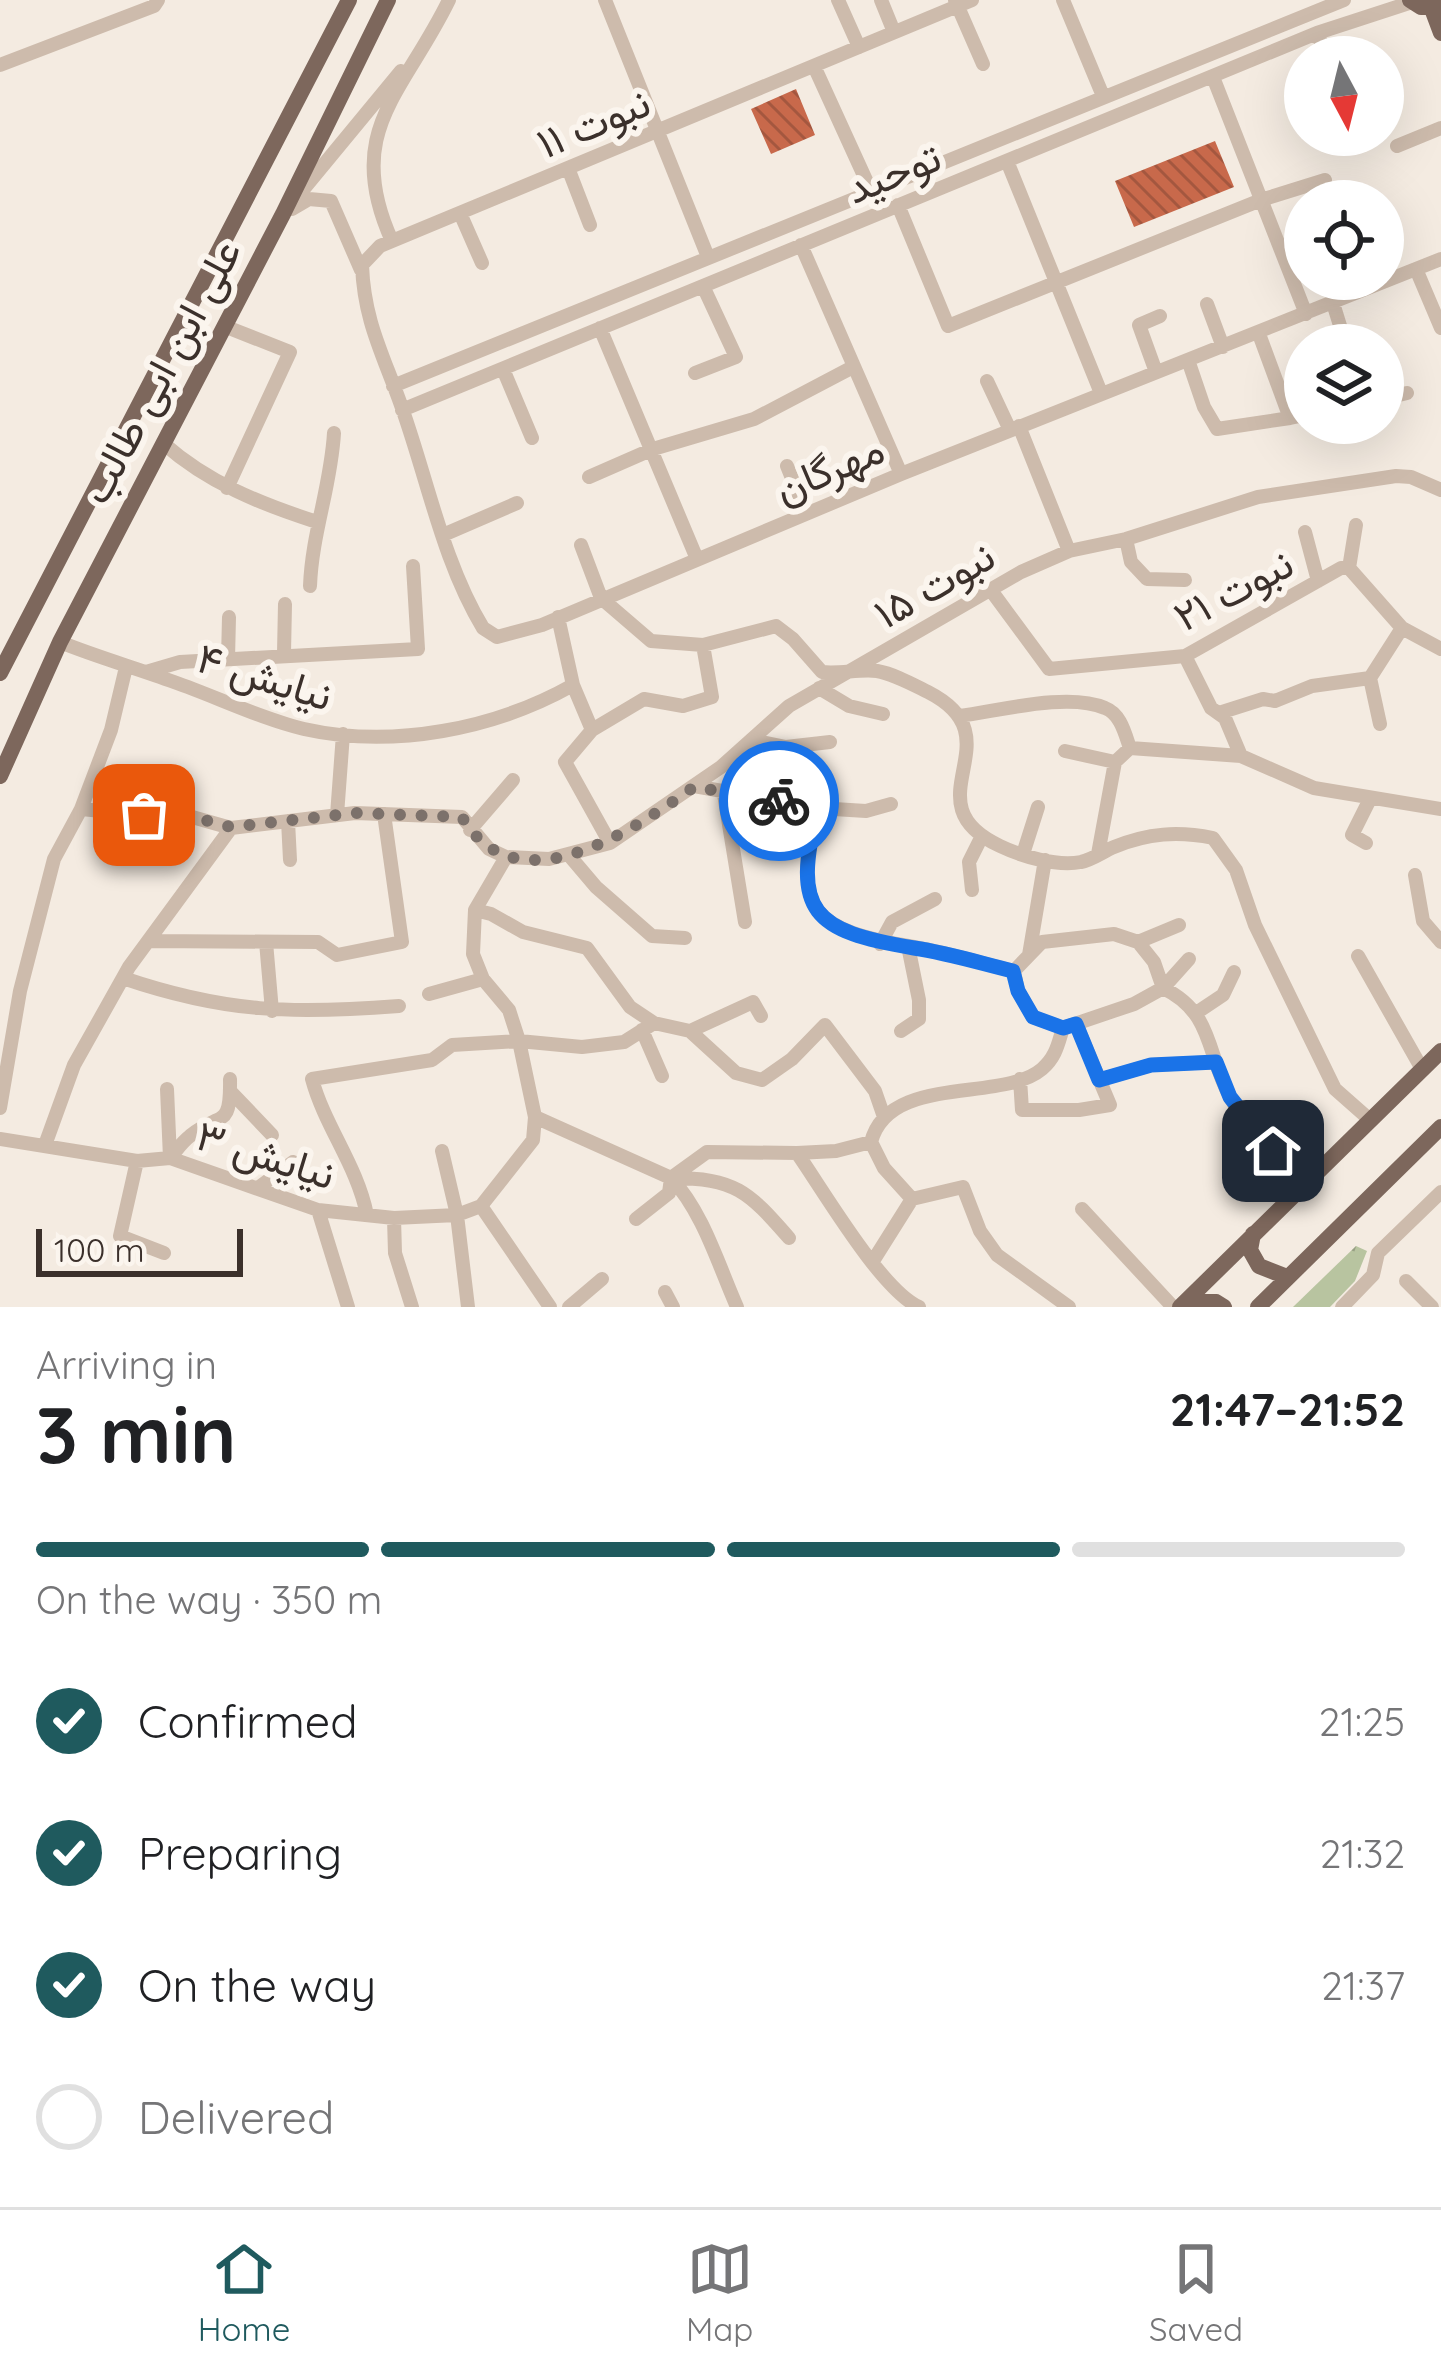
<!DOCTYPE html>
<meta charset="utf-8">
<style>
body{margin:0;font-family:Quicksand,Vazirmatn,sans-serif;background:#f2f2f2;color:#202124;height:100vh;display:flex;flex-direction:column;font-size:45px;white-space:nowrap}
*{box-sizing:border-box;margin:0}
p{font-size:39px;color:#757577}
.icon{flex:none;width:66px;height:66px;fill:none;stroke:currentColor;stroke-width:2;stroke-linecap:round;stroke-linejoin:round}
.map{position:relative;height:1307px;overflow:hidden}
.details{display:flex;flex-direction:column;background:#fff;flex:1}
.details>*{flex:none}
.needle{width:78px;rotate:173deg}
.controls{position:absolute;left:1284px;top:36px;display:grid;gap:24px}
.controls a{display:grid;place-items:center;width:120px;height:120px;border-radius:50%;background:#fff;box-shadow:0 12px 48px #0002;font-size:60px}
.scale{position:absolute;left:36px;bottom:30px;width:207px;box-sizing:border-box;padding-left:12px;border:6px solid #3b302b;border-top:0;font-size:33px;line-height:42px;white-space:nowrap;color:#3b302b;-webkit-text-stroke:9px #fbf5ee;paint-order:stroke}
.pin{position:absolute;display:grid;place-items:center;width:102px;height:102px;color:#fff;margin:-51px;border-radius:24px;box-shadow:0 6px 18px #0006}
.courier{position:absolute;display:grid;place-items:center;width:120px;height:120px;margin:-60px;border:9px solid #1a73e8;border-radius:50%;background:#fff;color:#222;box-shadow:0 3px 15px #0007}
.head em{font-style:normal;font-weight:700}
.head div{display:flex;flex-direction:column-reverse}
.head{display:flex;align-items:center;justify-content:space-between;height:204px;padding:0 36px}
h1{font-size:78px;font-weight:700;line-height:90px}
.bar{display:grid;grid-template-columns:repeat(4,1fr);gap:18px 12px;align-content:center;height:144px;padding:0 36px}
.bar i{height:15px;border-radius:9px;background:#e0e0e0}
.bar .on{background:#1f5a5e}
.bar p{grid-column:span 4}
ol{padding:0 36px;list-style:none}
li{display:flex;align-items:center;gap:36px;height:132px}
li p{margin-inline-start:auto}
li .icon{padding:12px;border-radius:50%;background:#1f5a5e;color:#fff;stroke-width:4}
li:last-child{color:#757577}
li i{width:66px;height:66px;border:6px solid #e0e0e0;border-radius:50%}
.tabs{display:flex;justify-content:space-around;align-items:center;height:168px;border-top:3px solid #e0e0e0;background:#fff;font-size:33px;color:#757577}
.tabs a{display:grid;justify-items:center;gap:6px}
.tabs .on{color:#1f5a5e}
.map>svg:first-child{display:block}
.grass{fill:url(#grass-tufts)}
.building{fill:url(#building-back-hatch)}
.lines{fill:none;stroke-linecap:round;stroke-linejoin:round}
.minor{stroke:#cdbbac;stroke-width:14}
.major{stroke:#7d675c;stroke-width:16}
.done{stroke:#7c716b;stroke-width:12;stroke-dasharray:0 21.6}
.route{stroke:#1a73e8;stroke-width:15}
.labels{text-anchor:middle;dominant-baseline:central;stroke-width:12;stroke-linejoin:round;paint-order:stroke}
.street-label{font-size:42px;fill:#3b302b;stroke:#fbf5ee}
</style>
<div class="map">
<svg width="1441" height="1307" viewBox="0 0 1441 1307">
<defs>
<pattern id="grass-tufts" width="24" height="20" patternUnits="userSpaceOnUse" patternTransform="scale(3)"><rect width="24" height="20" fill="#b8c4a0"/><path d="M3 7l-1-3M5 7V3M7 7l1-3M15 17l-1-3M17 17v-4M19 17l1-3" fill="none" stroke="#97a083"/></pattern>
<pattern id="building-back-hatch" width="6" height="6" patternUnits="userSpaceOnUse" patternTransform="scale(3)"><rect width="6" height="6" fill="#c8694b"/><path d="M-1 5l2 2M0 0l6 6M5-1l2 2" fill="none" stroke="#a4573f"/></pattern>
</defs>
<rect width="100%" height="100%" fill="#f4ebe1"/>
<path class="grass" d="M1356,1246L1367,1251L1355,1281L1330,1307H1293Z"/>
<path class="building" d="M796,89L815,135L771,154L751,109Z
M1215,141L1234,187L1134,227L1115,181Z"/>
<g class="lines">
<path class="minor" d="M605,0L708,257
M838,0L859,47
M881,0L894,32
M955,0L983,64
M972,0L380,246L362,265C364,322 384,356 402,408C428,481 443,562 483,628L497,637L542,625L901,474L1441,259
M1063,0L1103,96
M1317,33L1327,57
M0,65L154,6L158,0
M814,66L871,191
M1213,77L1306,314
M1397,146L1441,128
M1007,161L1101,393
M568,168L590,225
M297,197L401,71
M898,205L948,326L1261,200L1325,180
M292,209L309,199L331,201L361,270
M460,213L482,263
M392,241C342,131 404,93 449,0
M801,245L901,474
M1416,269L1441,328
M1333,303L1346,345
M1207,304L1223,347
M224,326L290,352L227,488
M600,328L697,559
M1259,334L1290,418L1305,415
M1188,360L1204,407L1217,429L1290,418
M503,369L532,438
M1156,372L1139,325L1160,316
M695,373L736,357L703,286
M987,381L1010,430
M393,386L1344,0
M1383,399L1407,393
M402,410L1317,33L1412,2
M1019,426L1069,551
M163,443C208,483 261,504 317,522
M787,466L806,513
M589,477L653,449L754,419L853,367
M1305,532L1318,581
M443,535L517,503
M1126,539L1131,562L1147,579L1185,580
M581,545L601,598L651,641L703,645L776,626L793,639L822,672C840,674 859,669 877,671C894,674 912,684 928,692C1020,739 906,802 1000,846C1021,856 1057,867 1081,862C1092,860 1104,851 1114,847C1148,833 1178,831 1213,838L1236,870L1255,925L1335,1089L1369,1119
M1349,568L1356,525
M310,586C312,533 331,486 334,433
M990,589L1049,669L1185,656L1341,568H1349L1402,628L1441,649
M558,617L573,685L592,730L565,762L610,843
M60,642C97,657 136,668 174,682C217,697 259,718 304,729C393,749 495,729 573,685
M284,653L285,604
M1185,656L1211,708L1225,718L1241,756
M228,659L229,617
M146,672L180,662L418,649L413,566
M819,688L849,706L883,714
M1219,713L1263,699L1275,701L1312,686L1370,678
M960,716C999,711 1068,692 1105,708C1121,714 1125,734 1130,748L1241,756L1314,788L1441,809
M1380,724L1370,678L1402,628
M592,730L644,699L683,706L712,697L703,645
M751,740L786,747L830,742
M1065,751L1115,762
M694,786L818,808C791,913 813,930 914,947C948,953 981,963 1014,971L1042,942L1114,934L1138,942L1154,962L1163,988C1214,1013 1206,1053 1230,1097C1247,1129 1279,1157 1302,1184
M724,794L745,922
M818,808L866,811L891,804
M81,809L111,730L126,667
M337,815L343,734
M288,821L290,860
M470,830L513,780
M1366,843L1352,835L1370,799
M568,854L596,887L652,936L685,938
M1023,854L1038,807
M1098,854L1115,762L1130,748
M1415,875L1423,921L1441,942
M972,890L969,862L982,836
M475,910L491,914L523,932L587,948L630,1007L654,1023L690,1031L736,1073L762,1080L792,1059L825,1025L875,1091L884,1117
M149,941L318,942L337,955L402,942L384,814
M266,942L272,1011
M1138,942L1179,925
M880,944L892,922L935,899
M1029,955L1045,860
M1358,956L1422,1069
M1014,971L1018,991L1033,1017L1063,1028L1134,1004L1163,988L1189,959
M123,978C226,1013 292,1014 399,1006
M429,994L483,979
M1196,1013L1223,995L1234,972
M642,1030L662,1076
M690,1031L753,1002L761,1016
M901,1031L919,1019V1000L908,946
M1020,1079L1022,1110H1079L1110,1105L1076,1024
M1099,1080L1151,1065L1216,1062
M167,1089L170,1158
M231,1092L272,1135
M0,1108L20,991L54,859L81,809L144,815L171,811L231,828L355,813L462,817L489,849L506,857L549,859L610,843L721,767L789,706L1021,572L1069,551L1126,539L1258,497L1396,476L1411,477L1441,490
M535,1117L671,1178L707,1152L797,1153C823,1190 881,1290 919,1307
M0,1139L137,1161L170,1158L318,1210L394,1218L457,1215L481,1206L533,1140L535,1117L519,1041L509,1010L483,979L473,954L475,910L506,857
M871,1142C889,1073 1002,1103 1042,1069C1056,1057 1058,1044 1063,1028
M45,1145L74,1065L129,967L231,828
M442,1151L457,1215L468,1307
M797,1153L836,1151L871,1142L884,1168L912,1199L963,1187L980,1231L997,1255L1069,1307
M170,1158C176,1151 182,1142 190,1136C220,1111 231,1131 230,1079
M137,1161L120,1236L164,1253
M671,1178C703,1212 718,1264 737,1307
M671,1178C735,1178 748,1191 789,1238
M258,1188L293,1162
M481,1206L550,1307
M1082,1209L1173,1307
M318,1210L348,1307
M367,1215C357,1165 325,1127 312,1079L432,1060L452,1045L519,1041L582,1047L624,1042L654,1023
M394,1218L395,1253L412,1307
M636,1219L669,1193L671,1178
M873,1261L912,1199
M1406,1281L1432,1307
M665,1292L673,1307
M569,1307L602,1279
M1342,1307L1373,1275L1378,1253L1441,1192"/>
<path class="major" d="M1410,0L1421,7H1441
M1432,9L1441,33
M0,673L349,0
M0,776L60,642L283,214L388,0
M1253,1234L1250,1250L1259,1266L1287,1277
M1187,1300L1216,1302L1224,1307
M1180,1307L1441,1051
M1258,1307L1441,1127"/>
</g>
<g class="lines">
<path class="done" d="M144,815L171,811L231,827L355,813L462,817C517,910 633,830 694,787L779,801"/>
<path class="route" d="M779,801L818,808C791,913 813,931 914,948C948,953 980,963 1013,971L1018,991L1033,1017L1063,1028L1076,1024L1099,1080L1151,1065L1216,1062L1230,1097L1273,1151"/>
</g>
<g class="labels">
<g class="street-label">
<text transform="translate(593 122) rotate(-23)">نبوت ۱۱</text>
<text transform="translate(893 172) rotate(-22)">توحید</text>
<text transform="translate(160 371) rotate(-62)">علی ابن ابی طالب</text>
<text transform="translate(829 468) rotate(-23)">مهرگان</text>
<text transform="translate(934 584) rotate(-30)">نبوت ۱۵</text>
<text transform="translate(1233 589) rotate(-28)">نبوت ۲۱</text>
<text transform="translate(265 676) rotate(17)">نیایش ۴</text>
<text transform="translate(266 1154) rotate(17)">نیایش ۳</text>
</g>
</g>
</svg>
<div class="controls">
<a><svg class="needle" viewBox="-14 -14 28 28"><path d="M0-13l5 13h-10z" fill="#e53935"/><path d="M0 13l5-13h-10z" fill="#757577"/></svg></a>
<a><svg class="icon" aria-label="locate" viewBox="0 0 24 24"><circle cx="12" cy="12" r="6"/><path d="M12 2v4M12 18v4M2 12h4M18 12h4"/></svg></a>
<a><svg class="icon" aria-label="layers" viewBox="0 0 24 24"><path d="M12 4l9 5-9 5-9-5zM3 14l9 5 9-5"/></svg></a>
</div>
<div class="scale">100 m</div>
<div class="pin" style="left:144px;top:815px;background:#ea580c"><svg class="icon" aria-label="bag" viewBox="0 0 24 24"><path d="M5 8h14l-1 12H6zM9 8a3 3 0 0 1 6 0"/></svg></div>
<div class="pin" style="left:1273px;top:1151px;background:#1f2937"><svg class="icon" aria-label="home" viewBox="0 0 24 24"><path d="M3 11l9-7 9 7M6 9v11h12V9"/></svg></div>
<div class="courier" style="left:779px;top:801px"><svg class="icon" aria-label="bike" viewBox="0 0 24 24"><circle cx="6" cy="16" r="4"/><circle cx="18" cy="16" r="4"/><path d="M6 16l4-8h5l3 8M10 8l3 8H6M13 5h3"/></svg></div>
</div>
<section class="details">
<div class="head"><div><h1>3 min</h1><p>Arriving in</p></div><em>21:47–21:52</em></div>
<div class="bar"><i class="on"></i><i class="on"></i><i class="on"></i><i></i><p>On the way · 350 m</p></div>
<ol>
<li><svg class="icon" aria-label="check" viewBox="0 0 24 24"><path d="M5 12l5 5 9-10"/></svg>Confirmed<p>21:25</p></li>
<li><svg class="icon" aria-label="check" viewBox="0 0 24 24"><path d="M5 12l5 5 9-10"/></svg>Preparing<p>21:32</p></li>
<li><svg class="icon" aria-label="check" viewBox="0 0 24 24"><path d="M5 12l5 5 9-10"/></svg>On the way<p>21:37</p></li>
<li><i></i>Delivered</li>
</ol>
</section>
<nav class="tabs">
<a class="on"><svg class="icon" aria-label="home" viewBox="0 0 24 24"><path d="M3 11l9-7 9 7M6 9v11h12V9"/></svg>Home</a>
<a><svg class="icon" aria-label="map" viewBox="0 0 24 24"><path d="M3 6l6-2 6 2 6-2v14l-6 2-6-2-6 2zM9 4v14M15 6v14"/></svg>Map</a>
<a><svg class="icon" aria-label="saved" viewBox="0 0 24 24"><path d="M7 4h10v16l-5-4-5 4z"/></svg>Saved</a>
</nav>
